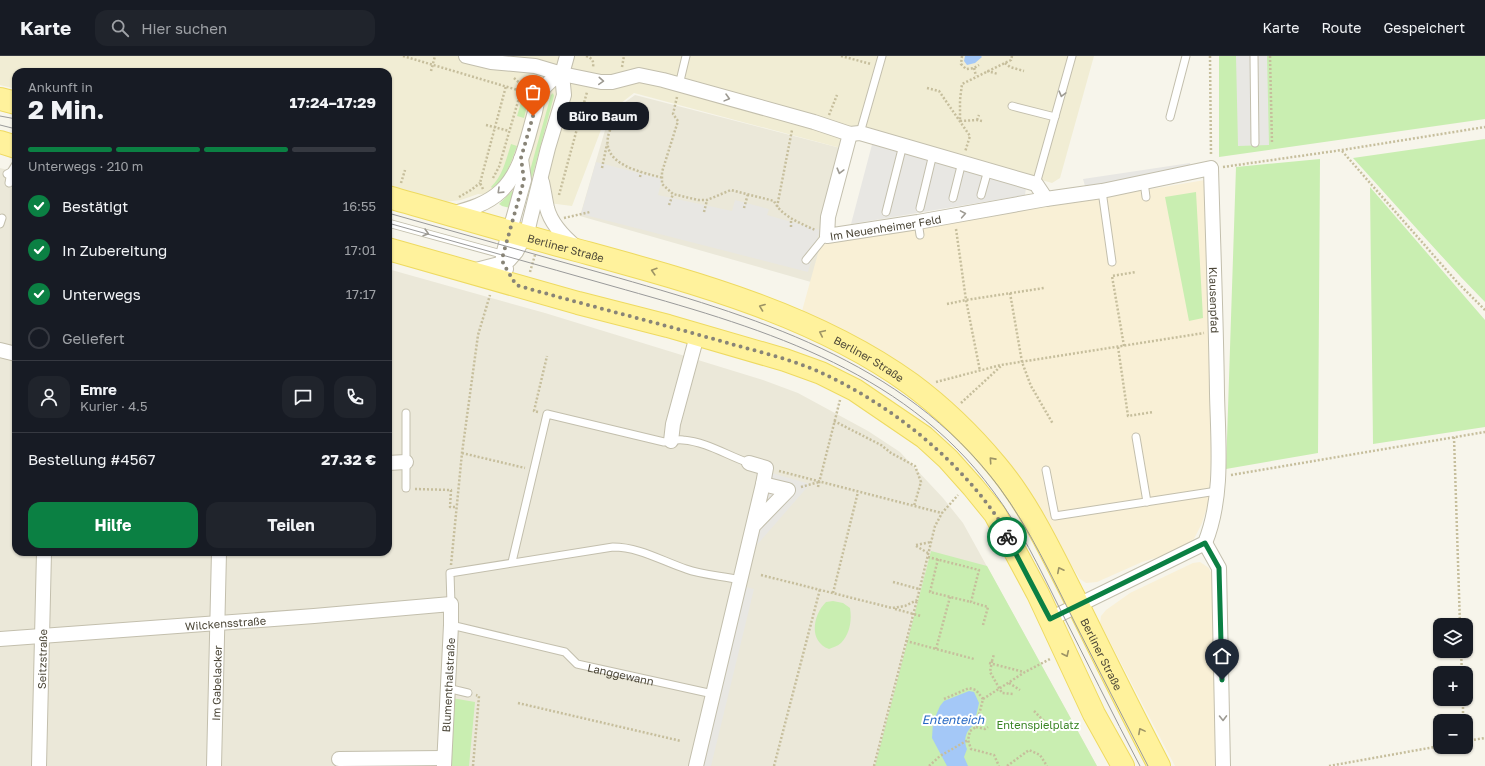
<!DOCTYPE html>
<html lang="de">
<meta charset="utf-8">
<style>
body{margin:0;font-family:"Golos Text",sans-serif;background:#20242c;color:#f1f3f6;height:100vh;display:flex;flex-direction:column;font-size:15px;white-space:nowrap}
*{box-sizing:border-box;margin:0}
p{font-size:13px;color:#9ea1a6}
.icon{flex:none;width:22px;height:22px;fill:none;stroke:currentColor;stroke-width:2;stroke-linecap:round;stroke-linejoin:round}
.map{position:relative;flex:1;overflow:hidden}
.side{position:absolute;left:12px;top:12px;width:380px;height:488px;display:flex;flex-direction:column;background:#171b24;border-radius:12px;box-shadow:0 1px 3px #0004}
.side>*{flex:none}
.buttons{position:absolute;left:1433px;top:562px;display:grid;gap:8px}
.buttons a{display:grid;place-items:center;width:40px;height:40px;border-radius:8px;background:#171b24;box-shadow:0 1px 3px #0004;font-size:20px}
.pin{position:absolute;display:grid;place-items:center;width:34px;height:34px;color:#fff;margin:-41px -17px;border-radius:50% 50% 50% 0;rotate:-45deg;box-shadow:0 0 4px #0007}
.pin .icon{rotate:45deg}
.courier{position:absolute;display:grid;place-items:center;width:40px;height:40px;margin:-20px;border:3px solid #0b8043;border-radius:50%;background:#fff;color:#222;box-shadow:0 1px 5px #0007}
.bubble{position:absolute;height:28px;border-radius:12px;background:#171b24;box-shadow:0 1px 3px #0004;font-size:13px;font-weight:700;line-height:28px;text-align:center}
.head em{font-style:normal;font-weight:700}
.head div{display:flex;flex-direction:column-reverse}
.head{display:flex;align-items:center;justify-content:space-between;height:68px;padding:0 16px}
h1{font-size:26px;font-weight:700;line-height:30px}
.bar{display:grid;grid-template-columns:repeat(4,1fr);gap:6px 4px;align-content:center;height:48px;padding:0 16px}
.bar i{height:5px;border-radius:3px;background:#363941}
.bar .active{background:#0b8043}
.bar p{grid-column:span 4}
.line{display:flex;align-items:center;gap:10px;padding:0 16px;border-top:1px solid #363941}
.line div{flex:1}
.round{display:grid;place-items:center;flex:none;width:42px;height:42px;border-radius:12px;background:#20242c}
ol{padding:0 16px;list-style:none}
li{display:flex;align-items:center;gap:12px;height:44px}
li p{margin-inline-start:auto}
li .icon{padding:4px;border-radius:50%;background:#0b8043;color:#fff;stroke-width:4}
li:last-child{color:#9ea1a6}
li i{width:22px;height:22px;border:2px solid #363941;border-radius:50%}
.primary-button{display:flex;gap:8px;margin-top:auto;padding:8px 16px}
.primary-button a{flex:1;height:46px;border-radius:12px;background:#0b8043;color:#fff;font-size:16px;font-weight:700;line-height:46px;text-align:center}
.primary-button a+a{background:#20242c;color:#f1f3f6}
header{display:flex;align-items:center;gap:24px;box-sizing:border-box;height:56px;padding:0 20px;background:#171b24;border-bottom:1px solid #363941}
header strong{font-size:19px}
nav{display:flex;gap:22px;margin-inline-start:auto;font-size:14px}
.search{width:280px;height:36px;background:#20242c;display:flex;align-items:center;gap:10px;box-sizing:border-box;padding:0 14px;border-radius:12px;color:#9ea1a6;font-size:15px}
.map>svg:first-child{display:block}
.residential{fill:#ebe8d9}
.commercial{fill:#f9f0d6}
.education{fill:#f1edd4}
.green{fill:#c9eeb1}
.parking{fill:#e8e7e3}
.water{fill:#a4c8f7}
.lines{fill:none;stroke-linecap:round;stroke-linejoin:round}
.service-casing{stroke:#c3bfad;stroke-width:9}
.minor-casing{stroke:#c3bfad;stroke-width:16}
.primary-casing{stroke:#eeda61;stroke-width:24}
.path{stroke:#c6be9c;stroke-width:2.5;stroke-dasharray:2 2;stroke-linecap:butt}
.service{stroke:#fff;stroke-width:7}
.minor{stroke:#fff;stroke-width:14}
.primary{stroke:#fff29c;stroke-width:22}
.tram{stroke:#9a9a9a;stroke-width:1}
.path-bridge{stroke:#c6be9c;stroke-width:2.5;stroke-dasharray:2 2;stroke-linecap:butt}
.oneway{stroke:#9d9a92}
.oneway2{stroke:#9d9465}
.done{stroke:#888477;stroke-width:4;stroke-dasharray:0 7.2}
.route{stroke:#0b8043;stroke-width:5}
.labels{text-anchor:middle;dominant-baseline:central;stroke-width:4;stroke-linejoin:round;paint-order:stroke}
.street-label{font-size:11px;fill:#4c4738;stroke:#fff}
.park-label{font-size:11px;fill:#3a8524;stroke:#fff}
.water-label{font-size:12px;font-style:italic;fill:#2668c3;stroke:#fff}
</style>
<header>
<strong>Karte</strong>
<div class="search"><svg class="icon" aria-label="search" viewBox="0 0 24 24"><circle cx="10" cy="10" r="6"/><path d="M15 15l6 6"/></svg>Hier suchen</div>
<nav><a>Karte</a><a>Route</a><a>Gespeichert</a></nav>
</header>
<div class="map">
<svg width="1485" height="710" viewBox="0 0 1485 710">
<rect width="100%" height="100%" fill="#f7f5eb"/>
<path class="residential" d="M635,39L848,94L811,226L580,160L610,57Z
M0,112L16,116V496H388V213L545,257L763,324L798,337L868,375L900,396L943,442L963,467L1097,710H0Z"/>
<path class="commercial" d="M1205,124L1211,400L1209,445L1202,467L1194,483L1182,491L1172,497L1142,506L1097,526L1086,527L1080,523L1073,512L1030,437L1008,406L976,370L950,346L839,274L802,255L820,190L828,187Z
M1200,506L1209,512L1214,524L1217,710H1175L1100,567L1101,560L1106,554L1130,537L1193,507Z"/>
<path class="education" d="M0,0H1094L1060,122L1052,127L868,74L848,94L634,37L607,58L572,150L478,138L461,144L444,146L388,130V16H16V33L0,29Z"/>
<path class="green" d="M1219,0H1485V63L1219,101Z
M529,32L530,37L524,62L517,60L524,37Z
M553,37L554,40L523,155L519,154L551,39Z
M1485,83V246C1439,199 1397,150 1353,102Z
M511,88L517,90C511,106 507,122 492,132L491,131C503,119 506,104 511,88Z
M1320,103L1318,397L1226,413L1236,111Z
M1370,131L1485,264V371L1373,388Z
M512,135L514,136L510,152L502,150L499,148Z
M1196,136L1203,262L1189,265L1165,141Z
M931,495L987,510L1097,710H875Z
M833,545L843,547L850,552C852,564 850,578 841,587C838,590 833,591 829,593C808,585 813,559 826,546Z
M452,642L475,646L469,710H449Z"/>
<path class="parking" d="M1236,0H1267L1269,89L1238,90Z
M874,81L1027,125L1025,139L851,168Z
M596,106L662,123L658,139L732,155L735,144L769,153L767,159L820,174L808,216L581,158Z
M1190,107L1192,122L1087,137L1083,123Z
M761,414L810,428L756,490L744,487Z
M746,531L754,533L711,710H703Z"/>
<path class="water" d="M965,0H981L982,1L975,7L967,9L964,5Z
M969,635L974,636L979,647L974,669C966,674 963,684 967,693L964,701L968,710H947L932,682L933,666L940,650L944,645Z"/>
<g class="lines">
<g class="service-casing">
<g id="service">
<path d="M1254,0L1255,87"/>
<path d="M679,29L686,0"/>
<path d="M1012,50L1055,61"/>
<path d="M1170,61L1186,0"/>
<path d="M860,77L882,0"/>
<path d="M7,118L11,116L16,108"/>
<path d="M1144,126L1146,141"/>
<path d="M9,127L11,116"/>
<path d="M1036,128L1072,0"/>
<path d="M1102,135L1112,206"/>
<path d="M981,139L988,114"/>
<path d="M953,142L962,106"/>
<path d="M920,152L933,98"/>
<path d="M886,156L903,89"/>
<path d="M918,166L920,179"/>
<path d="M388,167L505,199"/>
<path d="M0,168L2,162"/>
<path d="M806,204L823,183L827,180"/>
<path d="M406,357V432"/>
<path d="M1136,381L1147,446"/>
<path d="M1046,414L1055,460L1217,435"/>
<path d="M512,506L547,358L664,386C670,385 677,383 683,384C707,386 726,399 749,407"/>
<path d="M451,548L450,517L613,491C639,491 662,505 686,513C702,519 723,520 740,524"/>
<path id="s1" d="M451,569L565,596L577,608L713,638"/>
<path d="M447,632L468,637"/>
</g>
</g>
<g class="minor-casing">
<g id="minor">
<path d="M466,0L491,6L535,10L562,18L601,26H612L639,19L663,24L814,66L850,78L860,77L1036,128L1046,143"/>
<path id="s2" d="M850,78L828,161L827,180L918,166L1046,143L1102,135L1211,112C1213,187 1216,262 1217,337C1218,386 1224,440 1205,487L1050,563"/>
<path d="M542,126C544,135 545,143 547,152C551,168 565,182 577,192"/>
<path d="M451,158C470,153 487,148 501,135C522,115 527,83 535,56C536,51 537,44 540,38C543,31 555,20 562,18"/>
<path d="M506,213L503,207V199L524,124L521,103"/>
<path d="M472,215L503,207L509,204L516,196L528,173L530,164L548,92L564,39L562,18L567,0"/>
<path d="M0,294L16,298"/>
<path d="M671,385L673,368L695,287"/>
<path d="M388,407L406,406"/>
<path d="M749,407L766,412L763,428"/>
<path d="M1205,487L1219,512L1223,710"/>
<path id="s3" d="M0,583L314,560L451,548V569L444,710"/>
<path d="M339,703L444,702"/>
<path id="s4" d="M39,710L44,496"/>
<path id="s5" d="M214,710L219,496"/>
<path d="M696,710L763,428L788,434L753,470"/>
</g>
</g>
<g class="primary-casing">
<g id="primary">
<path d="M0,43L16,47"/>
<path d="M0,86L16,91"/>
<path id="s6" d="M388,141C452,159 516,178 580,195C693,226 814,258 911,328C942,351 971,379 996,409C1029,448 1051,496 1074,541C1102,598 1130,654 1159,710"/>
<path d="M388,193L578,247L668,270L785,304L821,317L855,334L924,381L948,403L973,431L995,458L1038,538L1094,658L1123,710"/>
</g>
</g>
<path class="path" d="M403,0L521,35
M586,0C592,2 594,5 593,11
M841,0L871,8
M962,0L961,8L966,13L974,12L979,9
M1210,0L1211,99
M1270,0L1272,87
M1005,7L1010,11L1024,15
M622,11L624,0
M974,12L976,20
M431,15L435,0
M987,15L998,18
M514,22L523,30
M927,32L939,35L970,80L965,96
M677,41L673,58L678,65L662,116V128L673,138L698,144H707L731,134L774,145C781,160 800,167 815,174
M829,59L837,39
M629,61C618,63 612,67 609,77C599,109 642,116 663,122
M977,64L979,59
M982,65L977,64L960,65V44L962,28L1011,4L1012,0
M486,69L509,75
M1342,95L1457,226L1485,254
M1223,111L1342,94L1485,71
M602,112L607,88
M640,121L641,116
M493,122L499,111L521,35L528,22
M401,127L405,114
M483,133L480,127L506,30
M559,139L587,36
M459,141L471,134L480,127
M669,149L673,138
M777,151L792,74
M744,152L748,138
M704,156L707,144
M564,162L590,156
M791,171V163
M956,173L966,244L980,315
M530,216L535,199
M1010,237L1022,306L1031,330L1053,368
M947,248L966,244L1044,232
M1124,290L1112,220L1136,216
M1118,291L1128,360L1153,356
M936,326L1001,309L1204,277
M961,347L1001,310
M538,356L534,355L547,300
M834,365L881,389L891,397L915,410L921,426L914,450
M1454,381L1460,569
M462,397L525,412
M779,415L942,457
M1231,419L1485,376
M801,431L819,426
M818,431L840,344
M415,433L451,434L450,451H457
M916,489L931,486
M916,490L928,497
M928,501L979,514L971,546L988,551L983,569
M938,503L930,536L971,546
M451,509L462,397L478,279L490,239
M761,519L892,552L905,550L917,544L935,470L942,457L958,439
M893,526L919,533
M833,537L858,436
M895,553L921,560
M906,585L974,603
M936,593L950,541
M1461,595L1462,617
M992,605L994,598
M989,607L1024,616
M1009,627L1020,634
M944,643L969,632L976,634L983,643L976,671L970,675L968,684L971,693L994,699L999,710
M983,643L1025,616L1050,603
M1463,643V665
M518,647L681,685
M1034,655L1046,667L1050,675
M999,664L1002,665
M1011,670L1014,671
M976,671L985,673L988,671
M1466,685L1485,682
M473,710L479,640L476,639
M774,710L820,533
M874,710L917,544
M929,710L940,700L968,684
M1007,710L1029,694L1040,699L1047,710
M1329,710L1440,690"/>
<use href="#service" class="service"/>
<use href="#minor" class="minor"/>
<use href="#primary" class="primary"/>
<path class="tram" d="M0,60L16,63
M0,69L16,73
M388,157C460,177 533,198 605,218C752,260 903,303 999,431C1030,473 1052,521 1075,567C1099,615 1124,663 1148,710
M388,167C463,188 538,209 612,230C754,270 901,310 993,435C1020,471 1039,511 1059,551C1086,604 1112,657 1140,710"/>
<path class="path-bridge" d="M992,605L990,616L1002,637L1014,638"/>
</g>
<defs><path id="oneway-chevron" d="M-2-3.5L2.5 0L-2 3.5" fill="none" stroke-width="1.6" stroke-linecap="round" stroke-linejoin="round"/></defs>
<g class="oneway">
<use href="#oneway-chevron" transform="translate(601 25) rotate(4)"/>
<use href="#oneway-chevron" transform="translate(1062 38) rotate(105)"/>
<use href="#oneway-chevron" transform="translate(727 42) rotate(15)"/>
<use href="#oneway-chevron" transform="translate(840 115) rotate(105)"/>
<use href="#oneway-chevron" transform="translate(500 135) rotate(136)"/>
<use href="#oneway-chevron" transform="translate(963 158) rotate(-10)"/>
<use href="#oneway-chevron" transform="translate(426 177) rotate(16)"/>
<use href="#oneway-chevron" transform="translate(1223 662) rotate(89)"/>
</g>
<g class="oneway2">
<use href="#oneway-chevron" transform="translate(654 215) rotate(-163)"/>
<use href="#oneway-chevron" transform="translate(762 251) rotate(-159)"/>
<use href="#oneway-chevron" transform="translate(822 277) rotate(-155)"/>
<use href="#oneway-chevron" transform="translate(992 404) rotate(-132)"/>
<use href="#oneway-chevron" transform="translate(1060 514) rotate(-117)"/>
<use href="#oneway-chevron" transform="translate(1066 598) rotate(65)"/>
<use href="#oneway-chevron" transform="translate(1141 675) rotate(-118)"/>
</g>
<g class="lines">
<path class="done" d="M533,60L521,102L524,124L503,199V207L516,229C585,249 655,266 724,286C756,295 791,303 822,317C888,348 951,397 994,457C1000,464 1003,473 1007,481"/>
<path class="route" d="M1007,481L1050,563L1205,487L1219,512L1222,624"/>
</g>
<g class="labels">
<g class="street-label">
<text stroke="none"><textPath href="#s2" startOffset="164">Im Neuenheimer Feld</textPath></text>
<text stroke="none"><textPath href="#s6" startOffset="185">Berliner Straße</textPath></text>
<text stroke="none"><textPath href="#s2" startOffset="627">Klausenpfad</textPath></text>
<text stroke="none"><textPath href="#s6" startOffset="509">Berliner Straße</textPath></text>
<text stroke="none"><textPath href="#s3" startOffset="226">Wilckensstraße</textPath></text>
<text stroke="none"><textPath href="#s6" startOffset="893">Berliner Straße</textPath></text>
<text stroke="none"><textPath href="#s4" startOffset="107">Seitzstraße</textPath></text>
<text stroke="none"><textPath href="#s1" startOffset="179">Langgewann</textPath></text>
<text stroke="none"><textPath href="#s5" startOffset="83">Im Gabelacker</textPath></text>
<text transform="translate(448 629) rotate(-87)">Blumenthalstraße</text>
</g>
<g class="park-label">
<text x="1038" y="668">Entenspielplatz</text>
</g>
<g class="water-label">
<text x="953" y="663">Ententeich</text>
</g>
</g>
</svg>
<div class="buttons">
<a><svg class="icon" aria-label="layers" viewBox="0 0 24 24"><path d="M12 4l9 5-9 5-9-5zM3 14l9 5 9-5"/></svg></a>
<a>+</a>
<a>−</a>
</div>
<div class="pin" style="left:533px;top:60px;background:#ea580c"><svg class="icon" aria-label="bag" viewBox="0 0 24 24"><path d="M5 8h14l-1 12H6zM9 8a3 3 0 0 1 6 0"/></svg></div>
<div class="pin" style="left:1222px;top:624px;background:#1f2937"><svg class="icon" aria-label="home" viewBox="0 0 24 24"><path d="M3 11l9-7 9 7M6 9v11h12V9"/></svg></div>
<div class="courier" style="left:1007px;top:481px"><svg class="icon" aria-label="bike" viewBox="0 0 24 24"><circle cx="6" cy="16" r="4"/><circle cx="18" cy="16" r="4"/><path d="M6 16l4-8h5l3 8M10 8l3 8H6M13 5h3"/></svg></div>
<div class="bubble" style="left:557px;top:46px;width:92px">Büro Baum</div>
<section class="side">
<div class="head"><div><h1>2 Min.</h1><p>Ankunft in</p></div><em>17:24–17:29</em></div>
<div class="bar"><i class="active"></i><i class="active"></i><i class="active"></i><i></i><p>Unterwegs · 210 m</p></div>
<ol>
<li><svg class="icon" aria-label="check" viewBox="0 0 24 24"><path d="M5 12l5 5 9-10"/></svg>Bestätigt<p>16:55</p></li>
<li><svg class="icon" aria-label="check" viewBox="0 0 24 24"><path d="M5 12l5 5 9-10"/></svg>In Zubereitung<p>17:01</p></li>
<li><svg class="icon" aria-label="check" viewBox="0 0 24 24"><path d="M5 12l5 5 9-10"/></svg>Unterwegs<p>17:17</p></li>
<li><i></i>Geliefert</li>
</ol>
<div class="line" style="height:72px"><a class="round"><svg class="icon" aria-label="person" viewBox="0 0 24 24"><circle cx="12" cy="8" r="4"/><path d="M4 21q1-7 8-7t8 7"/></svg></a><div><b>Emre</b><p>Kurier · 4.5</p></div><a class="round"><svg class="icon" aria-label="chat" viewBox="0 0 24 24"><path d="M4 5h16v11H9l-5 4z"/></svg></a><a class="round"><svg class="icon" aria-label="phone" viewBox="0 0 24 24"><path d="M5 4h4l2 5-3 2q2 4 5 5l2-3 5 2v4C11 20 4 13 5 4z"/></svg></a></div>
<div class="line" style="height:52px"><div>Bestellung #4567</div><b>27.32 €</b></div>
<div class="primary-button"><a>Hilfe</a><a>Teilen</a></div>
</section>
</div>
